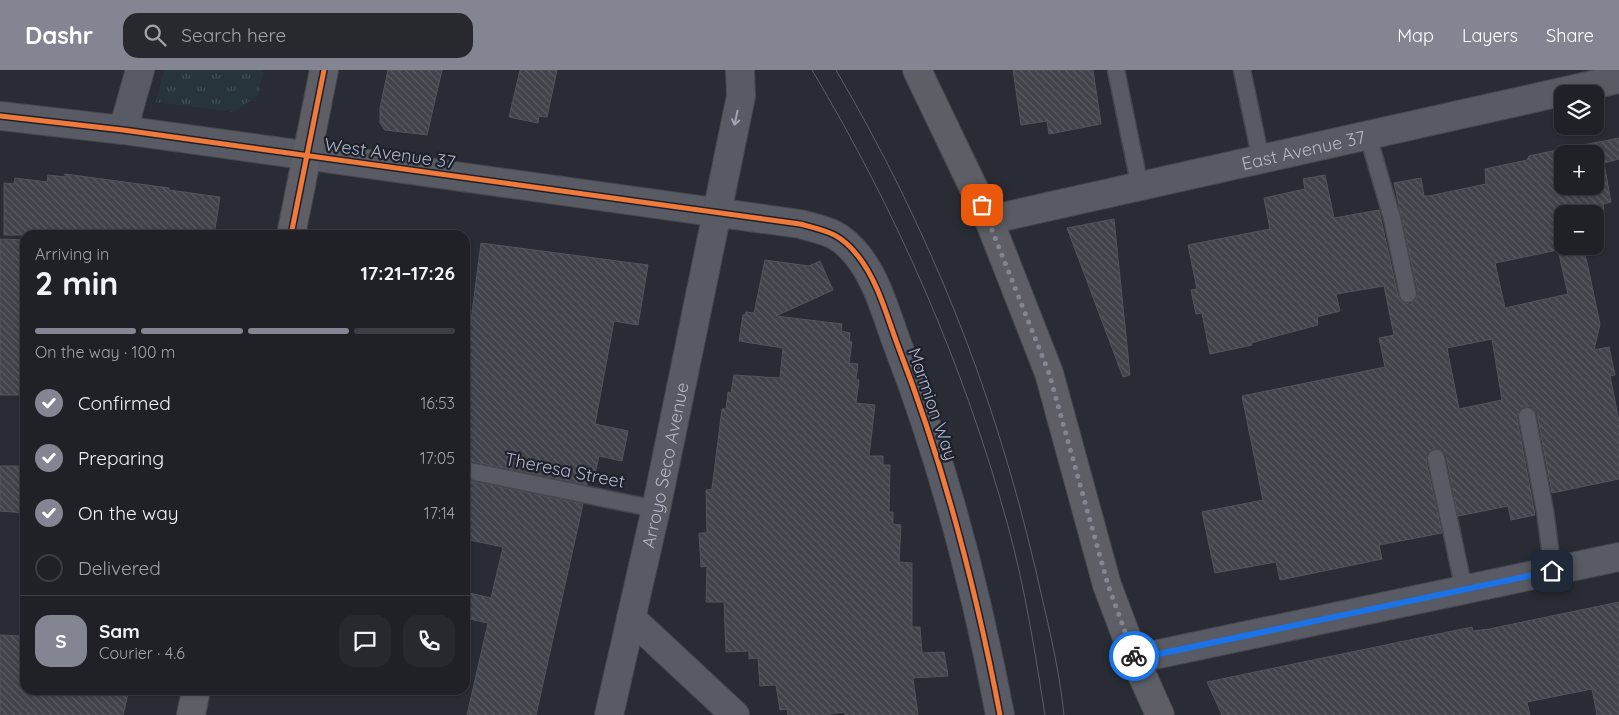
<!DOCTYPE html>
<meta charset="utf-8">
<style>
body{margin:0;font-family:Quicksand,sans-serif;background:#27292f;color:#f1f3f6;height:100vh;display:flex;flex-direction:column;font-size:19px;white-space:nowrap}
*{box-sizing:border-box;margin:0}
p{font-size:16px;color:#a1a3a7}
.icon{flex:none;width:28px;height:28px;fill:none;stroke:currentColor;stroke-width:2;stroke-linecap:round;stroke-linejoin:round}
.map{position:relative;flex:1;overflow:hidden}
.panel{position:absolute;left:20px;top:160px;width:450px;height:465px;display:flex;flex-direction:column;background:#1f2127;border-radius:15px;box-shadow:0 1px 4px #0004,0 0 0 1px #3c3e44}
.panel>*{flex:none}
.buttons{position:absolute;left:1554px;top:15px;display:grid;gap:10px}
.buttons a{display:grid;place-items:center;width:50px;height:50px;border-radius:10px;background:#1f2127;box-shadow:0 1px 4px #0004,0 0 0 1px #3c3e44;font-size:25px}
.pin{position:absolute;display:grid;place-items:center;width:42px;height:42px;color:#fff;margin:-21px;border-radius:10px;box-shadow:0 2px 8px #0006}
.courier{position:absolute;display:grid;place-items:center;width:50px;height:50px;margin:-25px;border:4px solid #1a73e8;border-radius:50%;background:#fff;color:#222;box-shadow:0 1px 6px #0007}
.headline em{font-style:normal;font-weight:700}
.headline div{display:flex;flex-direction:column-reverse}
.headline{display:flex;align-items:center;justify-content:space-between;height:85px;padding:0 15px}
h1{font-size:32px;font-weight:700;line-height:38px}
.bar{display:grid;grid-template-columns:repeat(4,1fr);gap:8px 5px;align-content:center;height:60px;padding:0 15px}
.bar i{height:6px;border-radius:4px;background:#3c3e44}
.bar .selected{background:#838692}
.bar p{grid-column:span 4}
.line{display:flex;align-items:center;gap:12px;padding:0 15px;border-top:1px solid #3c3e44}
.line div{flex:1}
.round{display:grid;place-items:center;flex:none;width:52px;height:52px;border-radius:15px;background:#27292f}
ol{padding:0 15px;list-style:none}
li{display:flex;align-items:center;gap:15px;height:55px}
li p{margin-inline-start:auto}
li .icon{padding:5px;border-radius:50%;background:#838692;color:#fff;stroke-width:4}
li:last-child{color:#a1a3a7}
li i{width:28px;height:28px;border:2px solid #3c3e44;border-radius:50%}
header{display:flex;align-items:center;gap:30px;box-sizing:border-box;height:70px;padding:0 25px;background:#838692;color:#fff}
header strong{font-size:24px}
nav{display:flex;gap:28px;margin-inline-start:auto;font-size:18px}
.search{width:350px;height:45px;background:#27292f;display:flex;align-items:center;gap:12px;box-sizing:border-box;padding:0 18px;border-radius:15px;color:#a1a3a7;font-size:19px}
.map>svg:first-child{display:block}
.park{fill:url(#park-tufts)}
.building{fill:url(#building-back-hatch);stroke:#51545b;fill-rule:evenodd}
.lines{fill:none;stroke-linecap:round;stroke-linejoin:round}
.lane-casing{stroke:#45474d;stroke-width:19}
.street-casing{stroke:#45474d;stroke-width:30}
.secondary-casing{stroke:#45474d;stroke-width:30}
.lane{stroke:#585b63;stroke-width:16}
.street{stroke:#585b63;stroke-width:28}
.secondary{stroke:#5d5e66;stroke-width:28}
.tram{stroke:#5d5e66;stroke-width:1}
.cycleway-casing{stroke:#1d212e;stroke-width:8}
.cycleway{stroke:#f17a3a;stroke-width:5}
.oneway{stroke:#a1a5b1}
.done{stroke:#838692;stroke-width:5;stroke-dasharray:0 9}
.route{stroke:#1a73e8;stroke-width:6}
.labels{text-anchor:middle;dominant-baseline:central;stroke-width:4.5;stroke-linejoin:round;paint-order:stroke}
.street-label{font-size:18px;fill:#b3b7c5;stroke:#1d212e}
</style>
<header>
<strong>Dashr</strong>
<div class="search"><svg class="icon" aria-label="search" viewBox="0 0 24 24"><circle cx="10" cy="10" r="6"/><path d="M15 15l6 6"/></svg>Search here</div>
<nav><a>Map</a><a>Layers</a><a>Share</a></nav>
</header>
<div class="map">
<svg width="1619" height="645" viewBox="0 0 1619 645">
<defs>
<pattern id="park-tufts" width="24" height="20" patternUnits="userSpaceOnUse" patternTransform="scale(1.25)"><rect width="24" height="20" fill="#27353a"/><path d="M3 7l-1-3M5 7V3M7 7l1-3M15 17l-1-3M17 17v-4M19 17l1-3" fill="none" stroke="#445055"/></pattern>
<pattern id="building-back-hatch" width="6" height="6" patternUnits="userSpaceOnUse" patternTransform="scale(1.25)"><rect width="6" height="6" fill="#40434a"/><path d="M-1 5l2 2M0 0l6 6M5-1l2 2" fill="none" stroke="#595c63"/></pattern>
</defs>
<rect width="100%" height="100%" fill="#292c34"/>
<path class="park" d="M164,0H263L258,25L234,42L156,32Z"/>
<path class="building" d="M388,0H442L427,65L385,60L380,53V38Z
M520,0H557L547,47L539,46L538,53L509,47Z
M1013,0H1093L1101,54L1049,64L1047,51L1021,55Z
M1619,68V89L1604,93L1611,132L1603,134L1604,143L1595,145L1562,144V176H1583L1588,197L1600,254L1594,280L1609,277L1615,305L1610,306L1619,351V409L1552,423L1537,344L1531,337L1525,336L1518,342L1517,348L1535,445L1511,450L1508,436L1458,446L1446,385L1443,381L1434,378L1429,381L1426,390L1442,463L1379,475L1382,489L1280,510L1276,492L1215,503L1202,442L1263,430L1242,326L1385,297L1379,268L1394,265L1384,216L1336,224L1340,241L1317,247L1318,255L1258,271L1251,273L1252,275L1210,284L1202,243L1196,244L1191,220L1197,219L1188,175L1270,159L1264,128L1305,119L1303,109L1325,105L1334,148L1379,140L1398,226L1404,233L1411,234L1417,228L1418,222L1394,113L1421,108L1424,126H1429L1486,114L1485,99L1527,90L1529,86L1557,80ZM1562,84H1595V116H1562ZM1558,180L1568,224L1505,238L1495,193ZM1492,269L1502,330L1459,339L1447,278Z
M65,104L169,118V120L220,127L214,165H4V113L14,114L15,108L47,112L48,105L65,107Z
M1114,149L1130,305L1123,307L1067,158Z
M0,169L25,170V325H0Z
M481,173L648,195L638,255L614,251L595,354L628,361L622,391L599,386L593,413L587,412V415L465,390V297Z
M765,190L809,196L820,191L833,220L776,246L842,254L841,261L850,263L849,271L852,272L849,293L858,294L856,309L859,310L856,333L875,335L869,386H883V395H890L889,442H893V454L901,455L899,492L912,493V557H920L922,583L944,582L948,606L913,608L918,645H845V642L822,645H788L787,639L780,640L776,615L760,616L758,588L749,589V581L726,582L724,532H706L707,496L701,497L699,463H707L706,420L712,419L722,339H726L728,322L731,323L734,305L780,308L783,278L739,271L743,245H745L746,242L754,243Z
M0,396H22L25,443L0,441Z
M465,410L583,434L536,645H467L488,553L465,548V522L491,528L503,477L465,469Z
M1619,532V645H1597L1592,619L1527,632L1530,645H1222L1207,612L1472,557L1473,561L1489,559Z
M0,565L25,566V620H129L123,645H0Z"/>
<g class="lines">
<g class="lane-casing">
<path id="lane" d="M1116,0L1140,117
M1242,0L1261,90
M1368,66L1392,148L1408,224
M1527,346L1545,441L1553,501
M1436,388L1464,520
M465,400L656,439"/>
</g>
<g class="street-casing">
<g id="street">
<path d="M0,46L123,60L800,154C827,161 840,163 858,186C878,211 887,247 898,276C944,395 976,519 1000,645"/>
<path d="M123,60L140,0"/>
<path id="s1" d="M989,150L1619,9"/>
<path d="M631,548L735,645"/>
<path d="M1135,589L1619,487"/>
<path id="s2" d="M609,645L656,439L741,26L740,0"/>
</g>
</g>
<g class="secondary-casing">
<path id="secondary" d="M917,0L989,150L1049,303L1107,515L1135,589L1160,645
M291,165L324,0
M191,645L196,620"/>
</g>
<use href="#lane" class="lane"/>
<use href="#street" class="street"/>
<use href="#secondary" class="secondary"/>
<path class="tram" d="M812,0C897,142 964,296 1008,456C1025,518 1035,582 1045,645
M836,0C929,159 993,318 1035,497C1046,546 1059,595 1064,645"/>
<g class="cycleway-casing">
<path id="cycleway" d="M0,46L123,60L800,154C827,161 840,163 858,186C878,211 887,247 898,276C944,395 976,519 1000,645
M291,165L324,0"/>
</g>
<use href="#cycleway" class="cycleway"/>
</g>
<defs><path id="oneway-shaft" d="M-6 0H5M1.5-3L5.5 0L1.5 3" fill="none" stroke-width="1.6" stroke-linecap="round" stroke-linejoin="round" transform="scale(1.25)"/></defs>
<use class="oneway" href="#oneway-shaft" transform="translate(736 48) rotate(102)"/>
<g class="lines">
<path class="done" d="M982,135L1049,303L1108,515L1134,586"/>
<path class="route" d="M1134,586L1135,589L1552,501"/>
</g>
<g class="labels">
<g class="street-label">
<text stroke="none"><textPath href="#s1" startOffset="322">East Avenue 37</textPath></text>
<text transform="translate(390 83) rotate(8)">West Avenue 37</text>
<text transform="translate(933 334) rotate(71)">Marmion Way</text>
<text stroke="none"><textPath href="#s2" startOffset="256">Arroyo Seco Avenue</textPath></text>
<text transform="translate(565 400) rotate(11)">Theresa Street</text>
</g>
</g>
</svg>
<div class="buttons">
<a><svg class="icon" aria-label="layers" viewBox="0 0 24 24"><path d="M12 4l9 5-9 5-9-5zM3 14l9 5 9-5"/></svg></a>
<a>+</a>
<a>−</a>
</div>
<div class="pin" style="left:982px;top:135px;background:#ea580c"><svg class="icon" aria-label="bag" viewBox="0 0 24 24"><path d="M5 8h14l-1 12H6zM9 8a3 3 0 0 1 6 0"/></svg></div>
<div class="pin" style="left:1552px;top:501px;background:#1f2937"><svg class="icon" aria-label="home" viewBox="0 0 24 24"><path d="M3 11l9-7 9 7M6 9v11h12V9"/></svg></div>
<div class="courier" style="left:1134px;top:586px"><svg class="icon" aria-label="bike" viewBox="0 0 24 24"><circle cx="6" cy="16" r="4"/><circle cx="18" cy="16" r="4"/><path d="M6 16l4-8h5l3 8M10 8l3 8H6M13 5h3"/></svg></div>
<section class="panel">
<div class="headline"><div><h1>2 min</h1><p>Arriving in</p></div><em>17:21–17:26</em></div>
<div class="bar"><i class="selected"></i><i class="selected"></i><i class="selected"></i><i></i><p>On the way · 100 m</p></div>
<ol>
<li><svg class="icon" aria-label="check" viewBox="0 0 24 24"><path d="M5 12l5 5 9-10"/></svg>Confirmed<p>16:53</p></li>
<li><svg class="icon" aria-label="check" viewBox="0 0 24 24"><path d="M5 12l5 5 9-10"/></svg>Preparing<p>17:05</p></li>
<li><svg class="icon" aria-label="check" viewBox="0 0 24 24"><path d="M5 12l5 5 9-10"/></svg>On the way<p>17:14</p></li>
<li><i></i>Delivered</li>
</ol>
<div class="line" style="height:90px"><b class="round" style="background:#838692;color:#fff">S</b><div><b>Sam</b><p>Courier · 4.6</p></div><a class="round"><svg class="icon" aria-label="chat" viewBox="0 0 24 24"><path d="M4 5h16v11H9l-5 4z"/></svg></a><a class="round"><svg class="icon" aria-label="phone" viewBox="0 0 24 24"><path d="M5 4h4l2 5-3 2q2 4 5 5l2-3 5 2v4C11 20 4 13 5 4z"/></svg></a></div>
</section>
</div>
